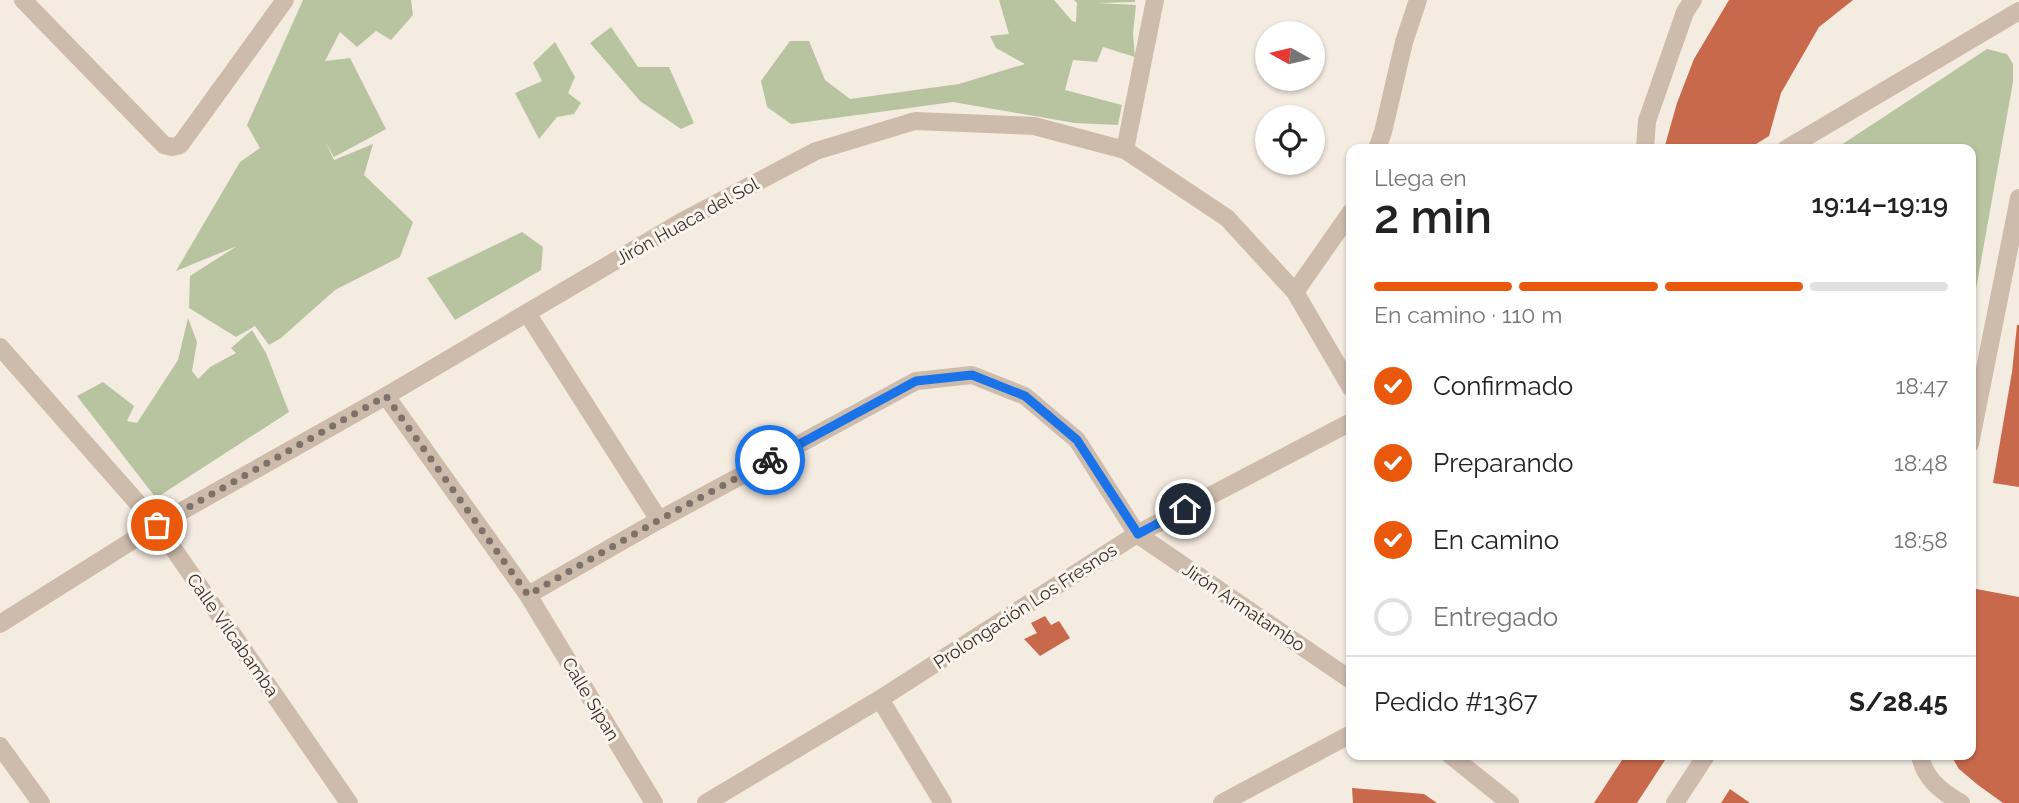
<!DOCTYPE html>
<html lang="es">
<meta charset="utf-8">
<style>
body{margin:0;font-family:Raleway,sans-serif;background:#f6f6f6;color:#222;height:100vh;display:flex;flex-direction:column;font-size:26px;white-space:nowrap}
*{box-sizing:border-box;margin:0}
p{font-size:23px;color:#767676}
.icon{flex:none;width:38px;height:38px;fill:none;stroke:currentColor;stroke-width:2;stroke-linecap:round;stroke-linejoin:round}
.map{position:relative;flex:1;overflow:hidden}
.details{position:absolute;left:1346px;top:144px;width:630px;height:616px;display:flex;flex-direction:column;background:#fff;border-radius:14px;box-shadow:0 2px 5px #0004}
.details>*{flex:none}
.needle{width:46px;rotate:278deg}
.tools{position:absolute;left:1255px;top:21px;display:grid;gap:14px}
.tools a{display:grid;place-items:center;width:70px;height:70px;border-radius:50%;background:#fff;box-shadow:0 2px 5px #0004;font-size:35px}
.pin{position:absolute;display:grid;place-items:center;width:60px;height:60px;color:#fff;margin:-30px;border:4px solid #fff;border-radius:50%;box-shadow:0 2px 7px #0007}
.courier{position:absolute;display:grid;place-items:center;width:70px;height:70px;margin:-35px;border:5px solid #1a73e8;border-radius:50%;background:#fff;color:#222;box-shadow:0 2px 9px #0007}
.overview em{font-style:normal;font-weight:600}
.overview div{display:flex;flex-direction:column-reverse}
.overview{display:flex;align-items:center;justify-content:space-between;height:119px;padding:0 28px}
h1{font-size:46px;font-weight:600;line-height:52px}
.bar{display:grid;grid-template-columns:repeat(4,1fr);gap:10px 7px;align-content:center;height:84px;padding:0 28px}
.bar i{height:9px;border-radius:5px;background:#e0e0e0}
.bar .active{background:#ea580c}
.bar p{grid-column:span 4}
.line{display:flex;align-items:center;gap:18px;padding:0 28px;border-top:2px solid #e0e0e0}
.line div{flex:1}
ol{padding:0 28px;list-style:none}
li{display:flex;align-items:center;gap:21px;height:77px}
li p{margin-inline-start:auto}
li .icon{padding:7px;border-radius:50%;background:#ea580c;color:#fff;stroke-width:4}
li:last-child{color:#767676}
li i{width:38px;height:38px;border:4px solid #e0e0e0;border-radius:50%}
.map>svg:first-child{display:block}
.green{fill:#b8c4a0}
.building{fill:#c8694b}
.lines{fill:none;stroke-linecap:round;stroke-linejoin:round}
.pedestrian{stroke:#cdbbac;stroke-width:18}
.minor{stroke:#cdbbac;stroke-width:18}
.done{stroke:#7c716b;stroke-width:7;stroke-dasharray:0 12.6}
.route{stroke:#1a73e8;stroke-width:9}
.labels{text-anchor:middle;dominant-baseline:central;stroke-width:6;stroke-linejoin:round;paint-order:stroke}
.street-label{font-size:18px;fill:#3b302b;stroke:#fbf5ee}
</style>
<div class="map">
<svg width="2019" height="803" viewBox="0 0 2019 803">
<rect width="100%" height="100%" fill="#f4ebe1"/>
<path class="green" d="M303,0H411L413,15L391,40L376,31L357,47L340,32L325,61L350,58L386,129L334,157L326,143L334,160L373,144L364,175L413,222L400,257L335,290L281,338L269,345L255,326L236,337L189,308L190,276L237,246L176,271L240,162L260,148L247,125Z
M999,0H1054L1072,21L1076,22L1077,3L1074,0H1135V2L1098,3L1136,5L1133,34L1135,57L1103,47L1097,62L1073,60L1065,90L1122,105L1118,125L1075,123L953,102L791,124L767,107L761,81L790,41H809L825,80L850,99L959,84L1025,64L996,48L990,36L1009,34Z
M611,27L638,67H669L694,123L681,129L640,101L590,43Z
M555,42L575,77L568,93L581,103L574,114L557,117L539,139L515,93L542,81L533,63Z
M1987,49L2007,54L2013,64V82L1971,317L1970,149H1835Z
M522,232L543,247L541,270L455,320L427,278Z
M188,318L197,342L192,371L198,379L210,367L236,353L231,348L252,330L266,353L289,412L156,498L77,396L103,382L134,406L127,421L137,423L178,360Z"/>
<path class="building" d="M1729,0H1853L1819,27L1781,93L1769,136L1748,149H1664L1677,103L1694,59Z
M2017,325H2019V487L1993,483L2012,372Z
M1971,588L2019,597V803H2003L1978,785L1959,769L1950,754H1970Z
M1045,616L1051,625L1059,621L1070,638L1040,656L1024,639L1037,633L1031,623Z
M1626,754H1669L1637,803H1594Z
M1352,788L1424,794L1437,803H1353Z
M1730,789L1750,803H1721Z"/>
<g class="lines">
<path class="pedestrian" d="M527,313L659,520"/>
<path class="minor" d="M23,0L164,145L172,147L180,145L285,0
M1377,149L1383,132L1404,42L1418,0
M1645,149L1647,121L1685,12L1693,0
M1786,149L2019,11
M1125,150L1155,0
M1295,292L1351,212
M0,347L157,525L349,803
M386,396L528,595L654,803
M1970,444L2019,198
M528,595L659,520L916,381L972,375L1025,396L1077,440L1137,534L1351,680
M0,624L157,525L386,396L681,222L816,151L915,121L1034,126L1125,150L1227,218L1295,292L1351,388
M880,699L943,803
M0,746L41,803
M1449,754L1510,803
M1920,754C1923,778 1942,792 1961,803
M706,803L880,699L1137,534L1351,422
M1222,803L1351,734
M1675,803L1707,754"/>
</g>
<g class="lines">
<path class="done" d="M157,525L386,396L528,595L659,520L770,460"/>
<path class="route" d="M770,460L916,381L972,375L1025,396L1077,440L1138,534L1185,509"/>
</g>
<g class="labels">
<g class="street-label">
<text transform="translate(687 221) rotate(-29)">Jirón Huaca del Sol</text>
<text transform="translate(1025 606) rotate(-33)">Prolongación Los Fresnos</text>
<text transform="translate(1244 607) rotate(34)">Jirón Armatambo</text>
<text transform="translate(233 635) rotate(55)">Calle Vilcabamba</text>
<text transform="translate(591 699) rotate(59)">Calle Sipan</text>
</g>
</g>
</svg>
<div class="tools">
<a><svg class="needle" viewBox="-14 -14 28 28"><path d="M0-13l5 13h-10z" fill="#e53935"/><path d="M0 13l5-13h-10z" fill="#767676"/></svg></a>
<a><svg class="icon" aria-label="locate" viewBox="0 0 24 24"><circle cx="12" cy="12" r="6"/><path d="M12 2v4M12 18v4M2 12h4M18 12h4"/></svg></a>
</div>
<div class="pin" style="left:157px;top:525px;background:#ea580c"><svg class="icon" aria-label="bag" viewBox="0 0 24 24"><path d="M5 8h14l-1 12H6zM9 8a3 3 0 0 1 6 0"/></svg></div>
<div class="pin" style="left:1185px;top:509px;background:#1f2937"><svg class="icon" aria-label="home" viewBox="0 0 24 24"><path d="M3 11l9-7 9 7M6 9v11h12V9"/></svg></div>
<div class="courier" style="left:770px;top:460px"><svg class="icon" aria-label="bike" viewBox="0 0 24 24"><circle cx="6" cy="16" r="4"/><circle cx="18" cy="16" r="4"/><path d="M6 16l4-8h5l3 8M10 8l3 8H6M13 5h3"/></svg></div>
<section class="details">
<div class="overview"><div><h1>2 min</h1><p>Llega en</p></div><em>19:14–19:19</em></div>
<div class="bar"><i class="active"></i><i class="active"></i><i class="active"></i><i></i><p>En camino · 110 m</p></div>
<ol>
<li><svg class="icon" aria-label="check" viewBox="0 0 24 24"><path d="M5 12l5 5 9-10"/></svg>Confirmado<p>18:47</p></li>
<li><svg class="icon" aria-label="check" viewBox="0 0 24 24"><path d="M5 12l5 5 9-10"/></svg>Preparando<p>18:48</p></li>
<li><svg class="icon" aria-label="check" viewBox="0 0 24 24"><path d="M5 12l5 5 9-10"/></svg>En camino<p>18:58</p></li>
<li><i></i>Entregado</li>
</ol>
<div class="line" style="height:91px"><div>Pedido #1367</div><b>S/28.45</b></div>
</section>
</div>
